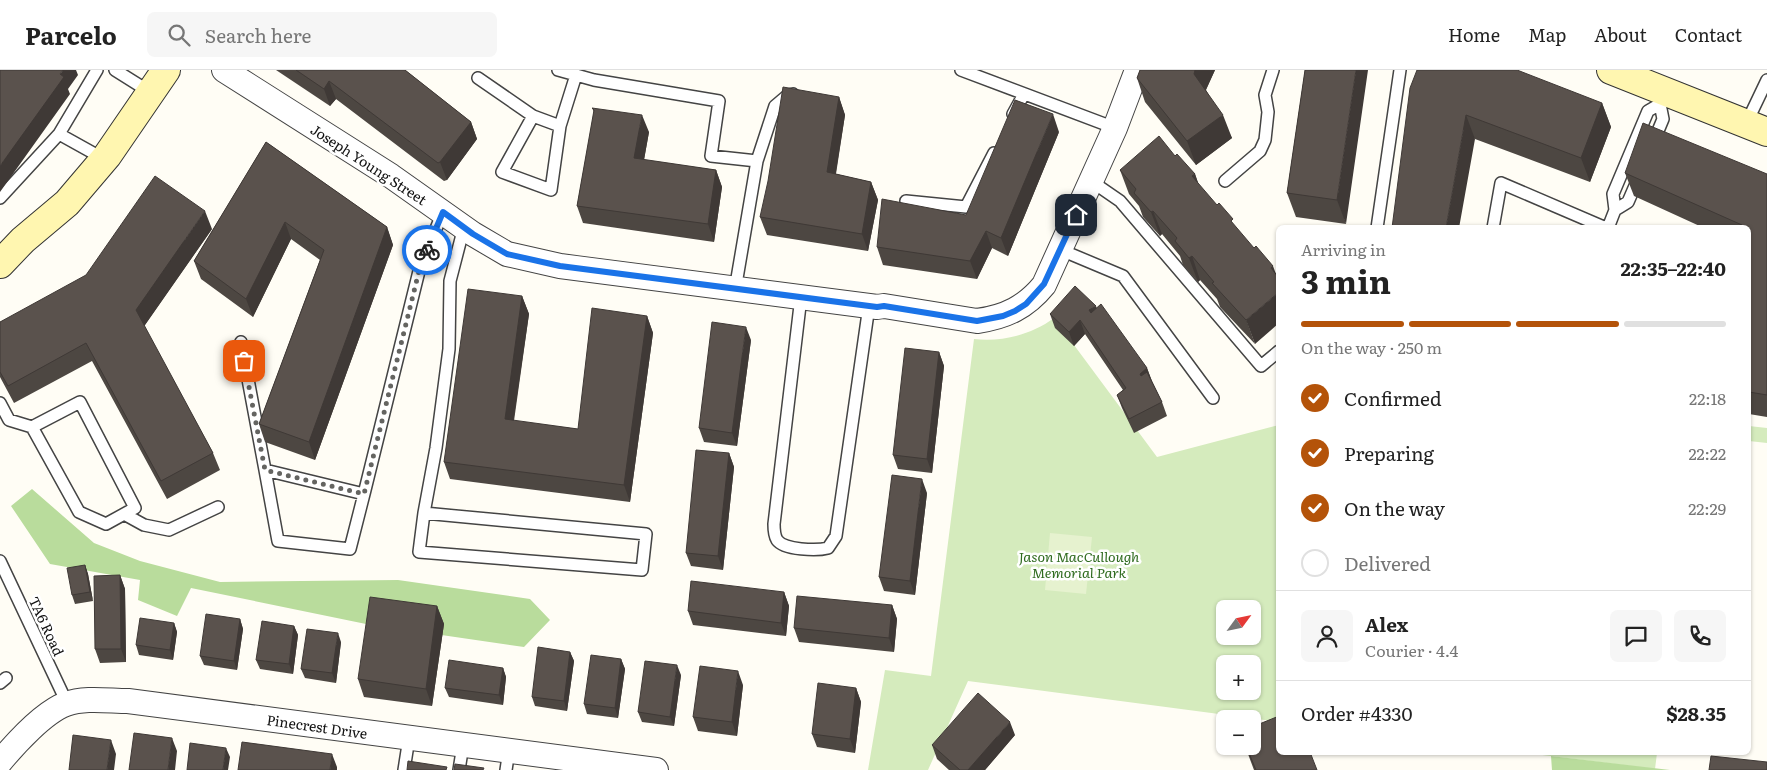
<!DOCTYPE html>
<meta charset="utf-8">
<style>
body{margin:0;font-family:Literata,serif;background:#f6f6f6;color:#222;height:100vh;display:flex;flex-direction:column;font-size:19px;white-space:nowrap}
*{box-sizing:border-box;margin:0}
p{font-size:16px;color:#767676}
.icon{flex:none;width:28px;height:28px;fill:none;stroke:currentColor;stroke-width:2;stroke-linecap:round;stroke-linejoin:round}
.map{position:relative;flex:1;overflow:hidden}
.sheet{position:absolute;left:1276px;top:155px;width:475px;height:530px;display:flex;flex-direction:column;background:#fff;border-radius:8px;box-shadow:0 1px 4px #0004}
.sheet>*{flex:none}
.needle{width:32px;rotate:57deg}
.tools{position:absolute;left:1216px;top:530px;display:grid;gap:10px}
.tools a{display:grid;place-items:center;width:45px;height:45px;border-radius:8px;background:#fff;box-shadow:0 1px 4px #0004;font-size:25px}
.pin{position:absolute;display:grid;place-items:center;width:42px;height:42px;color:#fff;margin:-21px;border-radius:10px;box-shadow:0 2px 8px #0006}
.courier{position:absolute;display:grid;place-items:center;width:50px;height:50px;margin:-25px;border:4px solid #1a73e8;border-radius:50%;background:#fff;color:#222;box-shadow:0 1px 6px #0007}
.summary em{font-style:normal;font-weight:700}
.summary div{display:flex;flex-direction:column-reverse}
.summary{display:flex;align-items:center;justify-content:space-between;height:85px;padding:0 25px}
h1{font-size:32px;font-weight:700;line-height:38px}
.bar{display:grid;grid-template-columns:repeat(4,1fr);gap:8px 5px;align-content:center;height:60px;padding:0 25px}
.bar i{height:6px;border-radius:4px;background:#e0e0e0}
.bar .current{background:#b45309}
.bar p{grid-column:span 4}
.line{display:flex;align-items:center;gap:12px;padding:0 25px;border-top:1px solid #e0e0e0}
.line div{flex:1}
.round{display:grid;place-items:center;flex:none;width:52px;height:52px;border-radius:8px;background:#f6f6f6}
ol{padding:0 25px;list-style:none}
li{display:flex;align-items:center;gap:15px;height:55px}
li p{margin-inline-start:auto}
li .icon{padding:5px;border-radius:50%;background:#b45309;color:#fff;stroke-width:4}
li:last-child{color:#767676}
li i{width:28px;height:28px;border:2px solid #e0e0e0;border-radius:50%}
header{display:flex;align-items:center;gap:30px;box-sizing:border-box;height:70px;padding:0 25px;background:#fff;border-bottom:1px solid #e0e0e0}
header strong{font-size:24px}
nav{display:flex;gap:28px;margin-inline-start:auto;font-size:18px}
.search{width:350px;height:45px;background:#f6f6f6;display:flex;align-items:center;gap:12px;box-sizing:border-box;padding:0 18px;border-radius:8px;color:#767676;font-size:19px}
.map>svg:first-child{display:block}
.green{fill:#d5ebbd;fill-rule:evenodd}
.forest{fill:#b9dc9c}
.pitch{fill:#e6f2cf}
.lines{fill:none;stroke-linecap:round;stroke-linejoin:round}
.lane-casing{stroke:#444;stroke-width:14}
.street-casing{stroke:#444;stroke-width:26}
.secondary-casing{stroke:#333;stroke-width:30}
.lane{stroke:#fff;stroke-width:11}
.street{stroke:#fff;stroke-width:24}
.secondary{stroke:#fff6b0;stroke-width:28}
.wall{fill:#4d4742}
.shaded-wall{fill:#3f3936}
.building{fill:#5a524d;stroke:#3f3936}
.done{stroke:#646461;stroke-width:5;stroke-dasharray:0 9}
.route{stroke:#1a73e8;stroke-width:6}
.labels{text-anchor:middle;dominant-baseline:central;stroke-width:5;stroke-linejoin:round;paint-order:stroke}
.street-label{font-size:14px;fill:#111;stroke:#fff}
.park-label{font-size:14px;font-style:italic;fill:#2f6b1f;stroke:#fff}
</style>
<header>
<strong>Parcelo</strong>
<div class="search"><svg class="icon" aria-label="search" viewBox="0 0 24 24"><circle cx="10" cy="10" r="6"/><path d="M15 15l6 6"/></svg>Search here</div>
<nav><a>Home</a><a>Map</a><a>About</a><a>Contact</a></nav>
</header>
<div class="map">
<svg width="1767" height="700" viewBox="0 0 1767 700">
<rect width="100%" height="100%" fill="#fffdf5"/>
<path class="green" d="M1054,248L1157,387L1279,355V652L968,611L928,700H868L885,600L931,606L974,269C1002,272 1031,265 1054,248ZM1225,539H1252V566H1225ZM1225,594H1252V621H1225Z
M1749,356L1767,358V373L1749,371Z
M1526,683H1657L1655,699Z"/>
<path class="forest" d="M32,419L94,473L140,491L220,512L398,510L530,529L550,550L524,577L366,554L191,518L177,546L138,530L140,510L50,494L11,436Z
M1551,686L1670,700H1552Z"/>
<path class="pitch" d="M1050,463L1092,467L1086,524L1045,520Z"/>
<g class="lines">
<g class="lane-casing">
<path id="lane" d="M97,0L59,64L104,89
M115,0L150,22
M558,0L594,10L719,31L711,86L757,91
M961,0L1115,58
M478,8L533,46L502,102L551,120L560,56L576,5
M1013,44L1024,24
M533,46L560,56
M1746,54L1767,10
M1653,73L1663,49L1660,34L1662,29
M1091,111L1120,131L1261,296L1279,281
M1225,111L1260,81L1265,70L1268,42L1265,25L1273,0
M0,128L59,64
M906,131L966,137L994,83
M1615,140L1628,132L1638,109
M1377,158L1400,0
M1493,158L1501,113L1606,158
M1608,158L1615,140L1613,124L1648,41L1660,34
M1061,180L1123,206L1213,328
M735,220L757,91L775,36L788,25L793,24
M801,227L774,454C774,459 774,465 777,470C784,480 817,481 828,478L836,466L869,236
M241,272L265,400L364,424L420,197L443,142
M0,333L9,350L32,357L79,442L106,454L135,438L80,332L32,357
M265,400L278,471L350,479L364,424
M424,443L419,482L642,500L646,464L424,443L436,378L449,279L450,211L464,157
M124,444L144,455L169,460L218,437
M0,491L67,633
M0,613L6,608
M404,700L409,668
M459,700L463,675
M506,700L509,680"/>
</g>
<g class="street-casing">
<path id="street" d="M224,0L391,106L473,164L507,184L560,196L877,237L884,236L977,251C1006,247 1026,237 1044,215L1115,58L1137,0
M0,692C15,674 44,642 66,634C85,627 109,631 128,631L656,700"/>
</g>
<g class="secondary-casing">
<path id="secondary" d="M1611,0L1767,62
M0,194L23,170L67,133L107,86L166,0"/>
</g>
<use href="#lane" class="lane"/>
<use href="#street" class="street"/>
<use href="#secondary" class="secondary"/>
</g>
<path class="wall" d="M276,0H405L471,52L477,69L447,110L444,111L336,29L330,36Z
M1140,0H1215L1206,20L1232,68L1196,95L1145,32L1137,8Z
M1305,0L1346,154L1296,147L1287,123Z
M1410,18L1602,33L1611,57L1590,112L1475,69Z
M839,27L845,45L836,104L871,112L878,130L868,181L767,165L760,147Z
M592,38L649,62L644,90L716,100L722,117L714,172L583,153L577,136L594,42Z
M1059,62L1008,186L992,178L977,209L883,195L877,177L966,145Z
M266,72L387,157L393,175L315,390L265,372L259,354L320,190L291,169L253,247L201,209L194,191Z
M1175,86L1195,104L1255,274L1220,237L1217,229L1200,210L1198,212L1183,195L1180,186L1162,164L1160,166L1143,147L1139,136L1129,124L1120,100Z
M1625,103L1767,104V347L1749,344V158H1704L1634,126Z
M212,159L144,256L213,383L220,400L167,429L92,291L14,333L0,307V252Z
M522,226L529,244L514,351L578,359L647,246L653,263L630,432L450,409L444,392Z
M1097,238L1147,298L1152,311L1162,332L1167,346L1134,363L1122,338L1117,325L1123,320L1085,264L1074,276L1055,258L1050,244Z
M751,270L737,376L704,372L699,358Z
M939,282L944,296L932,403L898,399L893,385Z
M729,383L734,397L723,500L691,496L686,483Z
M927,423L915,525L884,521L879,507Z
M85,495L88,504L93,531L75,534L72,525Z
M120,505L125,519L126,592L100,593L95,579Z
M784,522L789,536L786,566L693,555L688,541Z
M892,535L897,549L894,582L799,572L794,558Z
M437,536L444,554L432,636L364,627L358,609Z
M240,549L243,559L237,600L204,595L200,586Z
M174,553L177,562L173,590L139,585L136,575Z
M294,556L298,565L293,604L260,599L256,590Z
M341,572L336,613L305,608L301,599Z
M570,582L574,591L567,641L535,636L532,627Z
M621,589L625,599L618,648L587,644L584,634Z
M503,598L506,607L503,635L449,627L445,618Z
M681,605L674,656L642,652L638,642Z
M743,615L737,666L698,661L693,647Z
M856,618L861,632L855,683L817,677L812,664Z
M1015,665L985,700H949L937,689L932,675Z
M1245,676H1252L1317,700H1254Z"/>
<path class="shaded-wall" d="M63,0H76L78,5L68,19L70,24L0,122V96Z
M1195,0H1215L1202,28L1194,4Z
M1356,0H1368L1346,154L1337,130Z
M329,11L336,29L330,36L324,19Z
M839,27L845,45L833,120L827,102Z
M1602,33L1611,57L1590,112L1581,88Z
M1053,44L1059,62L1008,186L1001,168Z
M642,45L649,62L641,106L634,88Z
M1223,45L1232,68L1196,95L1187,71Z
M1466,45L1475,69L1459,158H1446Z
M471,52L477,69L447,110L440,92Z
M716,100L722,117L714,172L708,154Z
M1195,104L1203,128L1192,106Z
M871,112L878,130L868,181L862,164Z
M205,141L212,159L143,258L136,240Z
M1153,141L1162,164L1160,166L1151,142Z
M285,152L291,169L253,247L246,229Z
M387,157L393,175L315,390L309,372Z
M986,161L992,178L977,209L970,191Z
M1192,186L1200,210L1198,212L1189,188Z
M1273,196L1279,212L1271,198Z
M1279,222V253L1255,274L1246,250Z
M522,226L529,244L511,367L505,349Z
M1096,236L1101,249L1094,254L1089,240Z
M647,246L653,263L630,432L624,415Z
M1080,250L1085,264L1074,276L1069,262Z
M746,257L751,270L737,376L732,363Z
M939,282L944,296L932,403L927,389Z
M1147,298L1152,312L1145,318L1140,304Z
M729,383L734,397L723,500L718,486Z
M922,409L927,423L915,525L910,511Z
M85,495L88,504L93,531L90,522Z
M120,505L125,519L126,592L121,579Z
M784,522L789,536L786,566L781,553Z
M892,535L897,549L894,582L889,568Z
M437,536L444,554L432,636L426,619Z
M240,549L243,559L237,600L234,591Z
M174,553L177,562L173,590L170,580Z
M294,556L298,565L293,604L289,594Z
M338,563L341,572L336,613L332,603Z
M570,582L574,591L567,641L564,631Z
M621,589L625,599L618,648L615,638Z
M677,595L681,605L674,656L670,647Z
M503,598L506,607L503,635L499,625Z
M738,601L743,615L737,666L732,652Z
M856,618L861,632L855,683L850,669Z
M1010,652L1015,665L985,700H968Z
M172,668L177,681L175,700H168Z
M111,670L116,684L114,700H107Z
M226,678L230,687L228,700H223Z
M332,684L337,697V700H330Z"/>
<path class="building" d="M0,0H63L60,4L64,7L0,96Z
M296,0H405L471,52L440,92L438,93L329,11L324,19Z
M1140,0H1195L1194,4L1223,45L1187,71L1137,8Z
M1305,0H1356L1337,130L1287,123Z
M1417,0H1517L1602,33L1581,88L1466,45L1446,158H1392L1410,18Z
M783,17L839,27L827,102L871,112L862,164L760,147L768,111Z
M1015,30L1053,44L1001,168L986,161L970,191L877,177L882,129L966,145Z
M592,38L642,45L634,88L716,100L708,154L577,136L594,40Z
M1643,53L1767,104V325L1749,322V158H1742V155L1625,103Z
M1159,66L1175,86L1177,84L1195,104L1192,106L1217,135L1219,133L1233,149L1231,151L1254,178L1256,176L1273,196L1271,198L1279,208V222L1246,250L1212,213L1214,212L1192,186L1189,188L1175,171L1177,168L1153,141L1151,142L1134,123L1136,119L1120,100Z
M266,72L387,157L309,372L259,354L324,180L285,152L246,229L194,191Z
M155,106L205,141L136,240L213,383L161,411L86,273L8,316L0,302V252L86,205Z
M1075,216L1096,236L1089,240L1091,243L1101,234L1147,298L1140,304L1141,306L1147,302L1162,332L1129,349L1117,325L1126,318L1080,250L1069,262L1050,244Z
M468,219L522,226L505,349L578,359L592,238L647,246L624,415L444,392Z
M712,252L746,257L732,363L699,358Z
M905,278L939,282L927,389L893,385Z
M696,380L729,383L718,486L686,483Z
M892,405L922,409L910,511L879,507Z
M85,495L90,522L72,525L67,498Z
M120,505L121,579H95L94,506Z
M691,511L784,522L781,553L688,541Z
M797,526L892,535L889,568L794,558Z
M370,527L437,536L426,619L358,609Z
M206,544L240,549L234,591L200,586Z
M140,548L174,553L170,580L136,575Z
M262,551L294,556L289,594L256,590Z
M307,559L338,563L332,603L301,599Z
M538,577L570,582L564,631L532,627Z
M591,585L621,589L615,638L584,634Z
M449,590L503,598L499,625L445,618Z
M645,591L677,595L670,647L638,642Z
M700,596L738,601L732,652L693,647Z
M818,613L856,618L850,669L812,664Z
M978,623L1010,652L968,700H960L932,675Z
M1279,646V682H1310L1317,700H1256L1246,676H1252V657Z
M134,663L172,668L168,700H129Z
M73,665L111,670L107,700H69Z
M242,672L332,684L330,700H238Z
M190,673L226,678L223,700H187Z
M1711,686L1767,692V700H1709Z
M408,691L447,697L446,700H407Z
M455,694L484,698L483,700H454Z"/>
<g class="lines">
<path class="done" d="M244,291L265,400L364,424L420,197L427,180"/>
<path class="route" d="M427,180L443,142L473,164L507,184L560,196L877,237L884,236L977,251L1003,246L1015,241L1026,234L1044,214L1076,145"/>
</g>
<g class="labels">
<g class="street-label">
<text transform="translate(369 94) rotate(33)">Joseph Young Street</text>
<text transform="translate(47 556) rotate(65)">TA6 Road</text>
<text transform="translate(317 656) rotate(8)">Pinecrest Drive</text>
</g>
<g class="park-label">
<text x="1079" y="486">Jason MacCullough<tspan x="1079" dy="16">Memorial Park</tspan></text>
</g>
</g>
</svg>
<div class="tools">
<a><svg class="needle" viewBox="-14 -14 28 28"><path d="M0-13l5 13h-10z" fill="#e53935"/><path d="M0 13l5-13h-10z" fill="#767676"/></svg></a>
<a>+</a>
<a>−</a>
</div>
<div class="pin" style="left:244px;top:291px;background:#ea580c"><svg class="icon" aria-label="bag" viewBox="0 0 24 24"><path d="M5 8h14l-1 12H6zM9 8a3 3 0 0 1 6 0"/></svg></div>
<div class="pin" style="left:1076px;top:145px;background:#1f2937"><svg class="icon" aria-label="home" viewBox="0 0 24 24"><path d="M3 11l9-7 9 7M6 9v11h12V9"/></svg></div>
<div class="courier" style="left:427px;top:180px"><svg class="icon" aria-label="bike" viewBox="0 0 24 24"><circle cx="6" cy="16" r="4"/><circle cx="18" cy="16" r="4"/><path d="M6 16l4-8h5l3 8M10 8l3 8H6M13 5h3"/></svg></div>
<section class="sheet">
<div class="summary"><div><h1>3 min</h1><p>Arriving in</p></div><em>22:35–22:40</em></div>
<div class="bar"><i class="current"></i><i class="current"></i><i class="current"></i><i></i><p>On the way · 250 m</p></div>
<ol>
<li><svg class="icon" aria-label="check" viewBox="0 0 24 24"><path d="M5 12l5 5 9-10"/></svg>Confirmed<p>22:18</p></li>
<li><svg class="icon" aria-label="check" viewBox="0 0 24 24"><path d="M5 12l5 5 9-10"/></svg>Preparing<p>22:22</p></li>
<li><svg class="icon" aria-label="check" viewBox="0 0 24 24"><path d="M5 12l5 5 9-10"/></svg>On the way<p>22:29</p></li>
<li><i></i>Delivered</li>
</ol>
<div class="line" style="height:90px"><a class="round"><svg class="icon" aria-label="person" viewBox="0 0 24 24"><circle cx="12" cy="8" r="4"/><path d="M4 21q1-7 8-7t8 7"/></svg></a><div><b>Alex</b><p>Courier · 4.4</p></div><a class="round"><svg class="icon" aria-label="chat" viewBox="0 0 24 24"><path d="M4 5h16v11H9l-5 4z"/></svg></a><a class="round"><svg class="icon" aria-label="phone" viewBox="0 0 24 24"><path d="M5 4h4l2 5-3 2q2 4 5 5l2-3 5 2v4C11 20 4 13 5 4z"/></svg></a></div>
<div class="line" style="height:65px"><div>Order #4330</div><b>$28.35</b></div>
</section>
</div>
